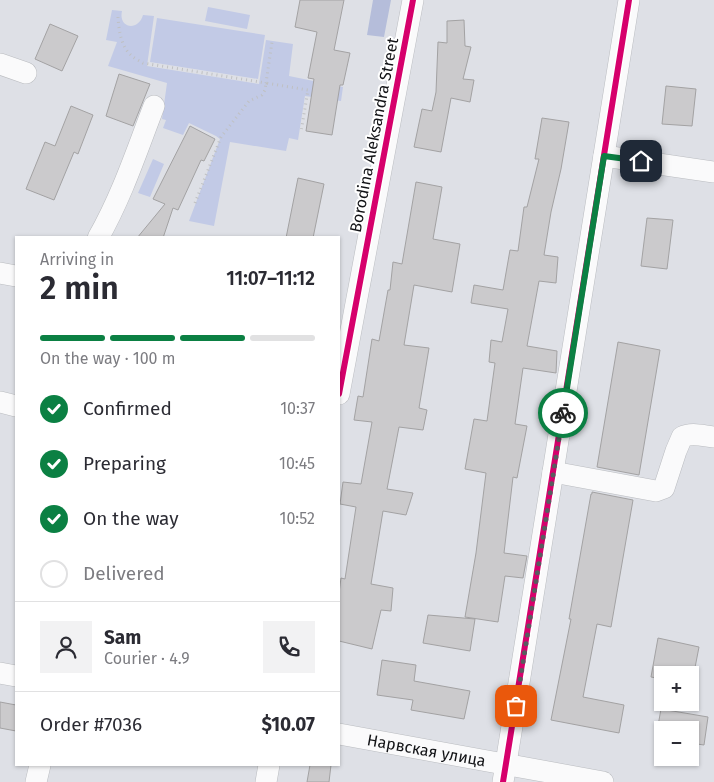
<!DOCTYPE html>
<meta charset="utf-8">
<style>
body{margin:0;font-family:"Fira Sans",sans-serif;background:#f2f2f3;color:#2b2b33;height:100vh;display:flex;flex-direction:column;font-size:19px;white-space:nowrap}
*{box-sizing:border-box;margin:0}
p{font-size:16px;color:#7c7c81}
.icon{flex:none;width:28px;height:28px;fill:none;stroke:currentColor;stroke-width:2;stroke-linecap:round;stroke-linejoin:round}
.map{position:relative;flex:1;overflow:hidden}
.details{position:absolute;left:15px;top:236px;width:325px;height:530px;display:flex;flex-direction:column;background:#fff;border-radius:0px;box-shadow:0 1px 4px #0004}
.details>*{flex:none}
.tools{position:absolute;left:654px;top:666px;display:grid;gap:10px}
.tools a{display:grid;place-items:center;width:45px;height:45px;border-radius:0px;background:#fff;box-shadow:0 1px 4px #0004;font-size:25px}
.pin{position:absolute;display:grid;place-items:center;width:42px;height:42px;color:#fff;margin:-21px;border-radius:10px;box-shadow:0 2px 8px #0006}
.courier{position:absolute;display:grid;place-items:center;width:50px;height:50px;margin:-25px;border:4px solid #0b8043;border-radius:50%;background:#fff;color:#222;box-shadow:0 1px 6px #0007}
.overview em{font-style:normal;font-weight:600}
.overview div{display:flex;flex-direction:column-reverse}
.overview{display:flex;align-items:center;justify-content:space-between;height:85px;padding:0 25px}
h1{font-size:32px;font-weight:600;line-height:38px}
.bar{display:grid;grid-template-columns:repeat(4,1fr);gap:8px 5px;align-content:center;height:60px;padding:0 25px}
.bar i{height:6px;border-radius:4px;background:#e1e1e2}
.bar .current{background:#0b8043}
.bar p{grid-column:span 4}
.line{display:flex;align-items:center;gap:12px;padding:0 25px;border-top:1px solid #e1e1e2}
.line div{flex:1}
.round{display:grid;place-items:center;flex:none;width:52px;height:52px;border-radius:0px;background:#f2f2f3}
ol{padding:0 25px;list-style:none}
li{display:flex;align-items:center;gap:15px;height:55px}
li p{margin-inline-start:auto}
li .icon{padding:5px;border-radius:50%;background:#0b8043;color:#fff;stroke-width:4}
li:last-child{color:#7c7c81}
li i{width:28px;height:28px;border:2px solid #e1e1e2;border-radius:50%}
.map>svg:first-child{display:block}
.green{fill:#c2cae6}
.forest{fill:#b5bdda}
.building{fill:#cbcacc;stroke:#a3a2a3}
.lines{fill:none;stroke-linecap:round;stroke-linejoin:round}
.street-casing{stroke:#babcc0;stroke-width:22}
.path{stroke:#bfc0c2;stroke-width:3;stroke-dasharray:1 4;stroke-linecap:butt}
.street{stroke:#fafafb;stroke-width:21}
.cycleway-casing{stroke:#fff;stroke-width:9}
.cycleway{stroke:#d6006c;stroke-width:6}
.done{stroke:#595b5f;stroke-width:5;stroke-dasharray:0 9}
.route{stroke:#0b8043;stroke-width:6}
.labels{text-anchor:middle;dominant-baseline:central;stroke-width:4;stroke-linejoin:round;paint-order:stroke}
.street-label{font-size:16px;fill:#121316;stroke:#fff}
</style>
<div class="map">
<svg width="714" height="782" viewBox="0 0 714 782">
<rect width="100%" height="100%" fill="#dee0e6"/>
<path class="green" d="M208,7L250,15L247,29L205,21Z
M112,10L122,11C118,28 138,32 143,15L154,16L147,66L259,84L266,40L293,44L289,76L343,87L341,101L305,96L298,140L289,138L286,151L230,142L214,226L189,221L220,139L216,136L189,123L183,135L163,128L166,120L162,119L167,83L108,66L117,42L106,40Z
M157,18L265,35L258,79L150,62Z
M153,159L164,164L150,197L138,193Z"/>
<path class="forest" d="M373,0H391L384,37L367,35Z"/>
<path class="building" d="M300,0H344L334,50L350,53L343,85H340L332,135L306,131L314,79L308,78L317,32L295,27Z
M464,20L465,46L471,47L463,79L474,80L470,102L451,98L441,152L414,147L422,109L432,111L436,92L438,42L447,43V21Z
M50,24L78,36L62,71L35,59Z
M119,74L150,84L133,126L106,116Z
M666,86L696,89L692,126L662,124Z
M71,106L93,115L78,154L74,152L54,200L26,189L45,142L55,146Z
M542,118L569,122L561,169L551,212L544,255L558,257L556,283L539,281L527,346L557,351L556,373L523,368L515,424L527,426L517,478L513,477L504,553L527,556L523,578L505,576L498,622L465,617L476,553L486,473L465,469L474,419L487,421L495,363L489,362L491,340L502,342L508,309L471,303L474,285L503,290L510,250L518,251L524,207H527L539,159H535Z
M190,126L215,139L204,161L201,160L178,210L173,208L163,238H137L165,204L153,199Z
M298,178L324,184L313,238H286Z
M416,182L442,187L433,239L460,244L452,292L414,285L404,345L429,348L419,408L427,410L423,430L399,427L387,489L413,493L406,515L383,511L371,584L393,588L391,611L381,610L372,649L339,641V593L341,578L345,579L356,507L340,504L343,482L361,484L372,422L354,420L358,396L363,397L372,339L379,341L388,290H390L393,262L402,264Z
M647,218L673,220L667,269L641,266Z
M618,342L660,350L639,475L597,467Z
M592,492L633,500L611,627L597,624L583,697L624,705L619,733L551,720L571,619H569L591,494H592Z
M428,615L475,619L470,651L423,643Z
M658,638L699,647L692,683H690V675H662V679L651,677Z
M382,660L416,665L414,681L470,691L464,719L411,710L413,700L377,695Z
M0,702L16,705V731L0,728Z
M661,709L708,717L704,745L690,743V730H662V738L656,737Z
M310,765H331L329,782H307Z"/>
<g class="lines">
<g class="street-casing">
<g id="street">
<path d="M0,64L26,73"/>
<path d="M604,156L714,172"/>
<path d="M98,238C122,196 137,150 154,106"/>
<path d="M0,273L16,276"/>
<path d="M339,394L413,0"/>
<path d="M0,402L16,406"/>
<path d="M553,472L656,491L664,488L676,451L682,437C692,432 703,436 714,437"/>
<path d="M0,673L16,676"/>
<path id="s1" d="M339,734L603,782"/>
<path d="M36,782L40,765"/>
<path d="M266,782L269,765"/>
<path d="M503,782L629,0"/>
</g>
</g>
<path class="path" d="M118,17C119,31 121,47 132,56C135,59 140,61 143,63L266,83L272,42
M195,203L221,137L249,101L262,95L265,90L266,83L308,90L301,132"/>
<use href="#street" class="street"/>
<g class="cycleway-casing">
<path id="cycleway" d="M339,394L413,0
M503,782L629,0"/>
</g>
<use href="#cycleway" class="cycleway"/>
</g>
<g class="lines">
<path class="done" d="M516,706L563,413"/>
<path class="route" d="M563,413L604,156L641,161"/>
</g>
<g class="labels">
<g class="street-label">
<text transform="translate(374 135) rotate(-79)">Borodina Aleksandra Street</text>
<text stroke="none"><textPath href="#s1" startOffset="89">Нарвская улица</textPath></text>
</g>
</g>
</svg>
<div class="tools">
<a>+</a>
<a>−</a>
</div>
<div class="pin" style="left:516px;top:706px;background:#ea580c"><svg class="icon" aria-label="bag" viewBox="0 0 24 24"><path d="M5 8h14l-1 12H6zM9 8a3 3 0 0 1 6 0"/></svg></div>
<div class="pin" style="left:641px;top:161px;background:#1f2937"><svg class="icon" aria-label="home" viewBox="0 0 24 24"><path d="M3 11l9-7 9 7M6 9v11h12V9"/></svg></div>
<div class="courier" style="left:563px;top:413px"><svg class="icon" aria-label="bike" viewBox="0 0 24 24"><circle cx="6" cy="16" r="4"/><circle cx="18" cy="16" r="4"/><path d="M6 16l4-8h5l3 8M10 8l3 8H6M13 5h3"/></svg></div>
<section class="details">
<div class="overview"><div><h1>2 min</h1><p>Arriving in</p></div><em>11:07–11:12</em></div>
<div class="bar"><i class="current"></i><i class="current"></i><i class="current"></i><i></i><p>On the way · 100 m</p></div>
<ol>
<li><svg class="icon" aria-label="check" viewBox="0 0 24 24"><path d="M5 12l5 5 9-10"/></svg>Confirmed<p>10:37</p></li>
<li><svg class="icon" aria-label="check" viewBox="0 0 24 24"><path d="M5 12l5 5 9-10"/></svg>Preparing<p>10:45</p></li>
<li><svg class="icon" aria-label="check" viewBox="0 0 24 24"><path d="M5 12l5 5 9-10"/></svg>On the way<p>10:52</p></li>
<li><i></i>Delivered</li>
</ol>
<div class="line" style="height:90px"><a class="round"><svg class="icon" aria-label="person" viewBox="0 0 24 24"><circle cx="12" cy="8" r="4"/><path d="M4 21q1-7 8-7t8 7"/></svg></a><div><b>Sam</b><p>Courier · 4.9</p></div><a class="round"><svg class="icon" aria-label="phone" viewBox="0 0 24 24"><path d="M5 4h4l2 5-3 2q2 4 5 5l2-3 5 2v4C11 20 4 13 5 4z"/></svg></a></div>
<div class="line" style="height:65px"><div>Order #7036</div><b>$10.07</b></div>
</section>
</div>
